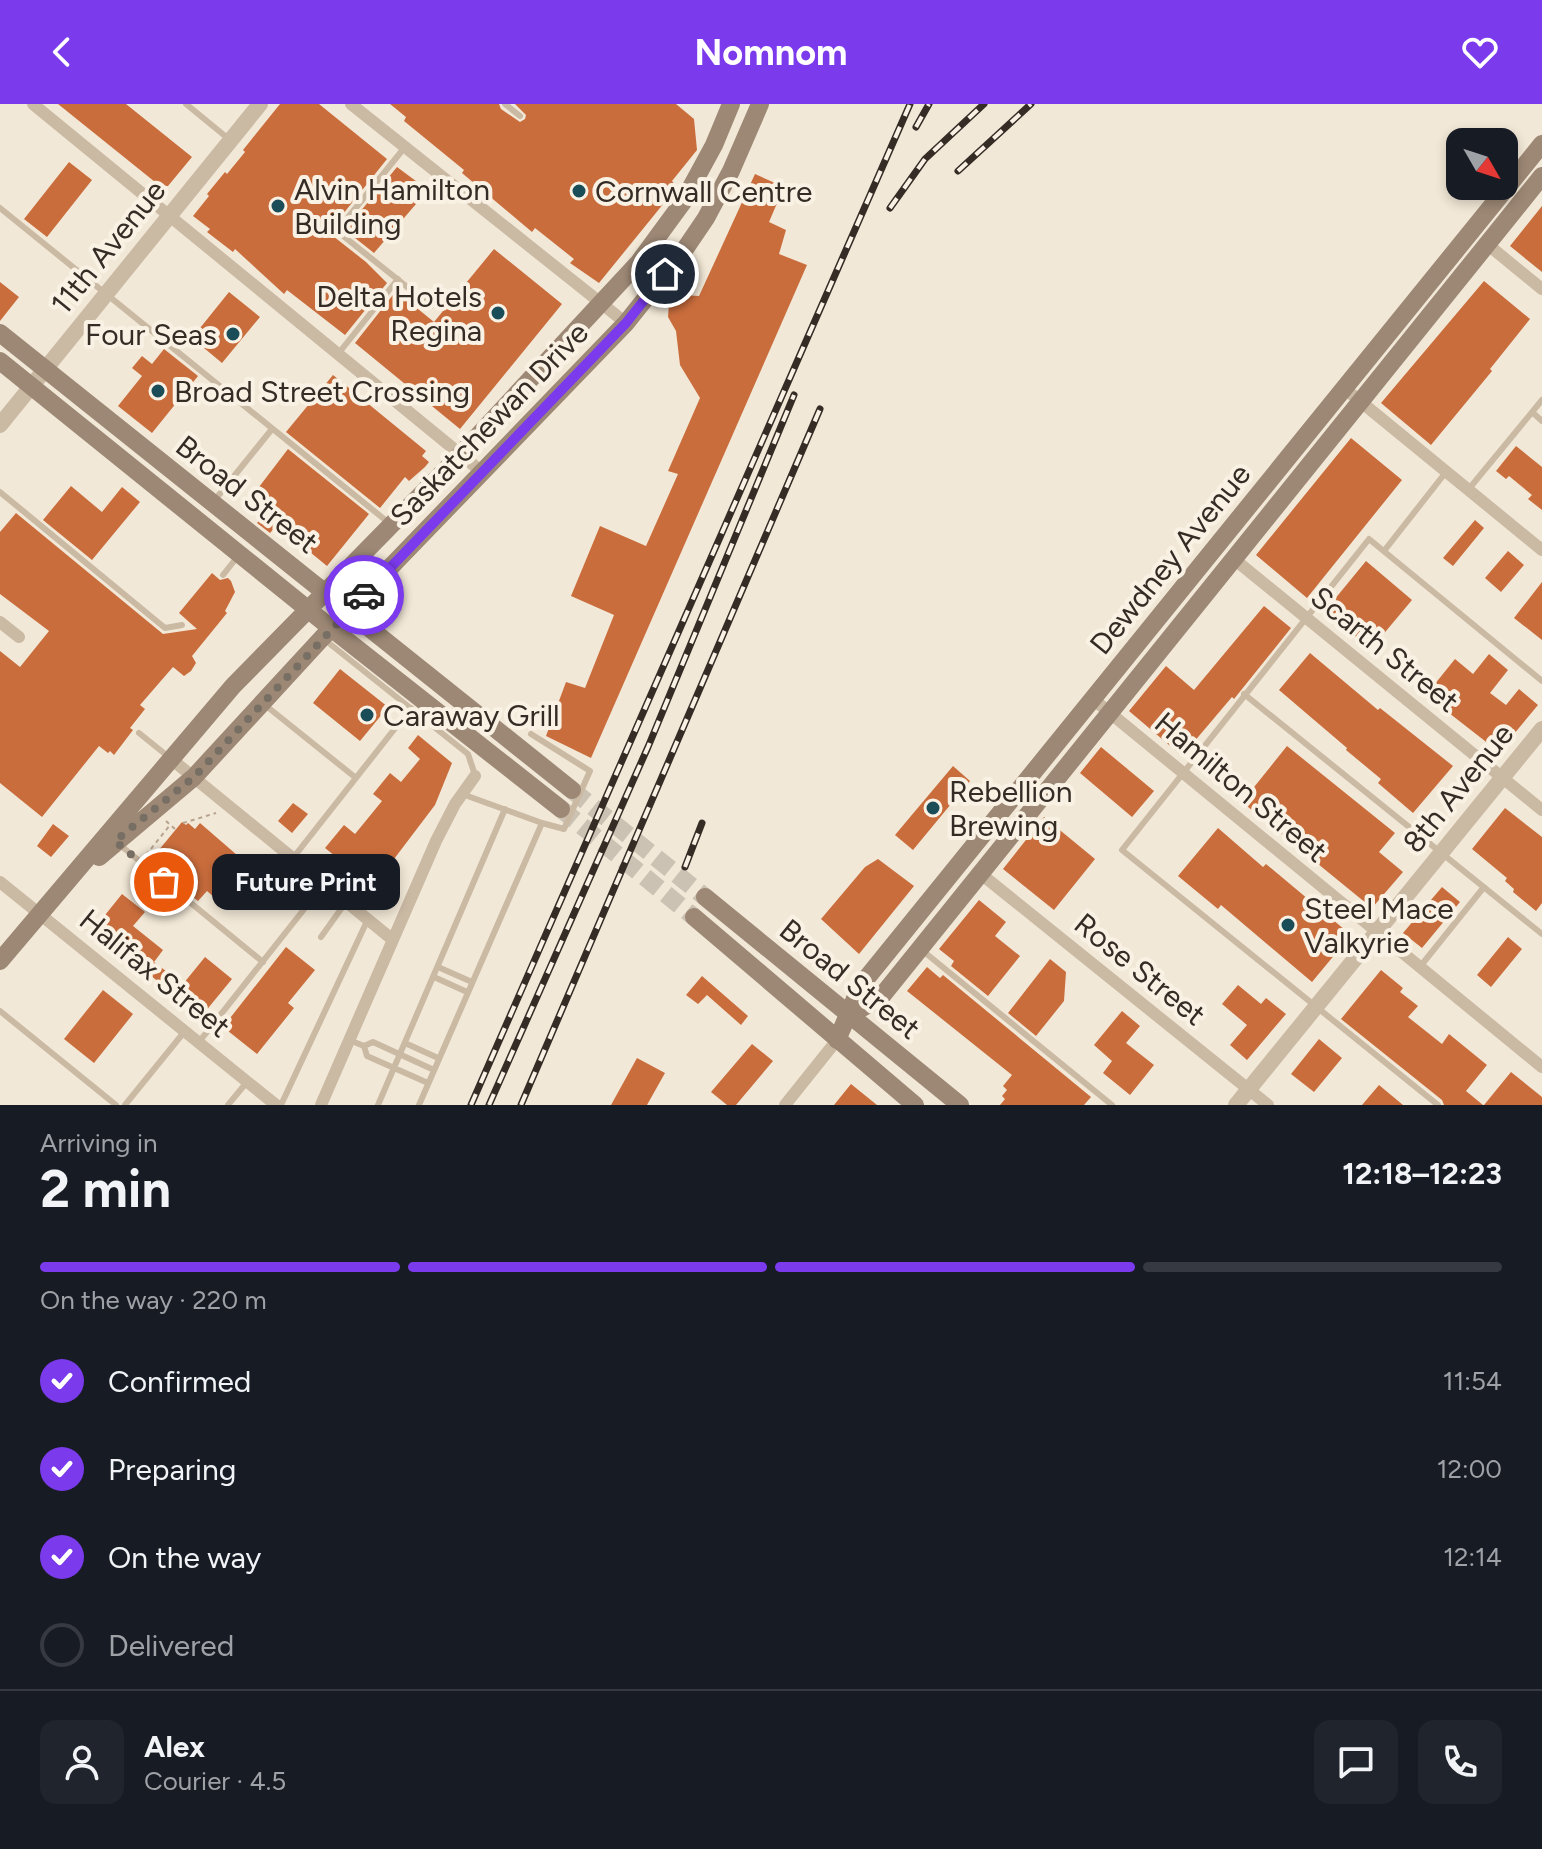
<!DOCTYPE html>
<meta charset="utf-8">
<style>
body{margin:0;font-family:Figtree,sans-serif;background:#20242c;color:#f1f3f6;height:100vh;display:flex;flex-direction:column;font-size:30px;white-space:nowrap}
*{box-sizing:border-box;margin:0}
p{font-size:26px;color:#9ea1a6}
.icon{flex:none;width:44px;height:44px;fill:none;stroke:currentColor;stroke-width:2;stroke-linecap:round;stroke-linejoin:round}
.map{position:relative;height:1001px;overflow:hidden}
.sheet{display:flex;flex-direction:column;background:#171b24;flex:1}
.sheet>*{flex:none}
.needle{width:52px;rotate:129deg}
.fabs{position:absolute;left:1446px;top:24px;display:grid;gap:16px}
.fabs a{display:grid;place-items:center;width:72px;height:72px;border-radius:16px;background:#171b24;box-shadow:0 4px 12px #0003;font-size:40px}
.pin{position:absolute;display:grid;place-items:center;width:68px;height:68px;color:#fff;margin:-34px;border:4px solid #fff;border-radius:50%;box-shadow:0 2px 8px #0007}
.courier{position:absolute;display:grid;place-items:center;width:80px;height:80px;margin:-40px;border:6px solid #7c3aed;border-radius:50%;background:#fff;color:#222;box-shadow:0 2px 10px #0007}
.bubble{position:absolute;height:56px;border-radius:16px;background:#171b24;box-shadow:0 4px 12px #0003;font-size:26px;font-weight:700;line-height:56px;text-align:center}
.overview em{font-style:normal;font-weight:700}
.overview div{display:flex;flex-direction:column-reverse}
.overview{display:flex;align-items:center;justify-content:space-between;height:136px;padding:0 40px}
h1{font-size:52px;font-weight:700;line-height:60px}
.bar{display:grid;grid-template-columns:repeat(4,1fr);gap:12px 8px;align-content:center;height:96px;padding:0 40px}
.bar i{height:10px;border-radius:6px;background:#363941}
.bar .active{background:#7c3aed}
.bar p{grid-column:span 4}
.line{display:flex;align-items:center;gap:20px;padding:0 40px;border-top:2px solid #363941}
.line div{flex:1}
.round{display:grid;place-items:center;flex:none;width:84px;height:84px;border-radius:16px;background:#20242c}
ol{padding:0 40px;list-style:none}
li{display:flex;align-items:center;gap:24px;height:88px}
li p{margin-inline-start:auto}
li .icon{padding:8px;border-radius:50%;background:#7c3aed;color:#fff;stroke-width:4}
li:last-child{color:#9ea1a6}
li i{width:44px;height:44px;border:4px solid #363941;border-radius:50%}
header{display:flex;justify-content:space-between;align-items:center;height:104px;padding:0 40px;background:#7c3aed;color:#fff;font-size:36px;font-weight:700}
.map>svg:first-child{display:block}
.building{fill:#ca6d3d}
.lines{fill:none;stroke-linecap:round;stroke-linejoin:round}
.secondary-tunnel{stroke:#ccc2b4;stroke-width:18;stroke-dasharray:18 9;stroke-linecap:butt}
.path{stroke:#b6a38e;stroke-width:2;stroke-dasharray:4 4;stroke-linecap:butt}
.service{stroke:#cab9a3;stroke-width:6}
.minor{stroke:#cab9a3;stroke-width:12}
.tertiary{stroke:#cab9a3;stroke-width:16}
.secondary{stroke:#9d8875;stroke-width:18}
.rail-casing{stroke:#352c26;stroke-width:7}
.rail{stroke:#f9f2e4;stroke-width:4;stroke-dasharray:12;stroke-linecap:butt}
.done{stroke:#776e64;stroke-width:8;stroke-dasharray:0 14.4}
.route{stroke:#7c3aed;stroke-width:10}
.poi-dot{fill:#1a4d57;stroke:#f9f2e4;stroke-width:3}
.labels{text-anchor:middle;dominant-baseline:central;stroke-width:8;stroke-linejoin:round;paint-order:stroke}
.poi-label{font-size:30px;fill:#352c26;stroke:#f9f2e4;text-anchor:start}
.street-label{font-size:30px;fill:#352c26;stroke:#f9f2e4}
</style>
<header><svg class="icon" aria-label="back" viewBox="0 0 24 24"><path d="M15 5l-7 7 7 7"/></svg>Nomnom<svg class="icon" aria-label="heart" viewBox="0 0 24 24"><path d="M12 20l-8-8c-3-5 5-10 8-4 3-6 11-1 8 4z"/></svg></header>
<div class="map">
<svg width="1542" height="1001" viewBox="0 0 1542 1001">
<rect width="100%" height="100%" fill="#f2e8d7"/>
<path class="building" d="M58,0H126L192,53L168,82H160Z
M280,0H319L387,55L331,125L333,132L366,158L387,179L345,231L287,186L284,190L235,145L233,148L207,128L210,125L193,112L209,92L207,90L225,68L227,70L245,48L243,46Z
M390,0H499L501,5L520,18L525,15L526,11L515,0H676L694,15L697,46L672,77L677,83L599,179L570,159L574,155L535,124L532,128L462,69L464,66L404,17L406,13Z
M69,58L92,76L47,133L24,115Z
M397,63L428,86L374,149L345,126Z
M755,70L784,83L769,118L786,126L779,150L807,161L591,654L546,632L566,578L585,584L614,511L571,492L600,422L646,442L678,370L668,367L700,294L680,261L676,227L668,213L669,200L683,191L699,192Z
M1542,102V168L1510,142Z
M494,145L562,200L460,325L355,239L396,187L434,218Z
M1484,177L1530,215L1490,265L1492,267L1431,341L1381,299Z
M0,178L19,193L0,217Z
M229,188L260,213L222,259L192,234Z
M164,245L198,272L152,329L118,302L142,272L132,264L142,252L152,260Z
M333,271L426,347L422,352L429,358L425,363L409,377L405,373L380,404L286,328Z
M1351,334L1402,376L1307,494L1256,451Z
M1516,342L1542,363V406L1528,395L1532,391L1509,372L1506,375L1496,367Z
M288,345L369,410L327,462L277,421L270,429L257,419L264,411L250,399L261,385L259,383Z
M71,382L102,408L122,383L140,398L92,456L43,416Z
M16,409L163,530L197,525L179,509L212,469L220,476L228,474L231,477L235,488L225,507L227,509L192,552L196,559L191,567L184,572L173,563L140,601L145,605L130,624L133,626L114,651L110,647L108,649L99,642L42,713L0,679V547L20,563L49,527L0,490V428Z
M1475,416L1484,424L1453,462L1443,454Z
M1508,447L1524,461L1501,488L1485,474Z
M1366,457L1412,496L1371,545L1325,507Z
M1542,478V536L1514,514Z
M1264,502L1291,524L1234,595L1232,593L1182,652L1129,607L1166,562L1194,586Z
M1310,549L1378,606L1380,604L1453,662L1413,709L1378,679L1381,675L1346,646L1347,644L1279,586Z
M1489,550L1508,566L1490,589L1506,601L1519,585L1538,601L1499,648L1426,591L1455,555L1473,570Z
M340,565L388,603L360,637L313,599Z
M418,631L452,659L435,701L391,759L397,763L379,787L325,744L344,721L355,730L382,697L373,690L390,669L401,678L420,655L408,644Z
M1287,642L1395,729L1379,748L1403,768L1372,804L1242,698Z
M1101,643L1154,687L1132,713L1080,669Z
M953,662L970,677L913,746L895,731Z
M293,699L308,710L292,729L278,717Z
M1505,704L1542,733V799L1536,807L1513,788L1514,785L1505,777L1507,774L1472,745Z
M1044,713L1095,755L1054,806L1003,765Z
M182,718L186,721L188,719L195,725L200,719L245,758L215,794L207,787L198,797L183,785L191,775L158,747Z
M53,720L69,732L51,753L37,742Z
M1218,724L1263,763L1266,760L1351,831L1312,878L1221,801L1218,805L1178,772Z
M878,755L914,782L859,850L821,815L865,763Z
M1442,783L1460,798L1422,844L1403,829Z
M122,790L145,808L133,822L163,846L154,858L183,880L205,853L232,875L200,914L173,892L174,890L93,826Z
M979,796L1006,818L995,832L1020,852L988,892L951,862L954,857L939,845Z
M1508,833L1522,845L1491,883L1477,871Z
M286,843L315,866L288,899L294,904L257,950L223,923Z
M1050,855L1066,868L1064,897L1036,932L1008,909Z
M927,863L940,874L943,871L1091,993L1084,1001H1000L1005,995L1002,992L1007,986L1003,982L1012,971L907,887Z
M1381,866L1403,884L1400,888L1418,902L1408,913L1442,940L1449,930L1487,961L1466,987L1483,1001H1444L1442,996L1341,915Z
M702,872L748,912L741,921L707,891L698,900L686,891Z
M1238,881L1261,900L1266,894L1286,910L1247,956L1230,941L1247,921L1222,900Z
M103,886L133,910L94,959L64,935Z
M1122,907L1140,922L1126,939L1154,961L1130,991L1103,969L1112,957L1094,941Z
M1319,935L1342,954L1314,988L1291,970Z
M752,940L773,957L736,1001H727L711,988Z
M637,954L665,969L647,1001H611Z
M1511,968L1542,993V1001H1484Z
M851,980L877,1001H834Z
M1379,981L1403,1001H1362Z"/>
<g class="lines">
<path class="secondary-tunnel" d="M572,686L705,793
M561,705L694,813"/>
<path class="path" d="M166,717L176,726
M183,719L216,709
M146,751L170,721"/>
<path class="service" d="M186,0L230,36
M505,0L520,12
M405,43L337,127L431,202
M0,104L389,419
M338,250L398,175
M1532,308L1542,317
M1468,386L1542,296
M0,388L165,524L182,521
M214,397L272,325
M1384,447L1446,368
M223,471L238,452
M325,536L468,650L475,671
M1244,590L1542,830
M265,601L356,674
M139,629L170,654
M462,690L542,719L564,725L590,667L531,630
M120,741L263,858
M293,754L411,604
M321,833L346,798
M923,847L1112,1001
M438,863L472,878
M1419,864L1484,783
M434,873L467,888
M0,907L116,1001
M349,936L364,942L373,938L434,966
M199,938L324,780
M405,939L438,954
M364,942L367,952L428,979
M125,1001L185,927
M228,1001L247,978
M281,1001L368,815
M378,1001L505,705
M419,1001L542,719
M1438,1001L1122,746L1369,435L1542,577"/>
<path class="minor" d="M33,0L482,368
M351,0L626,219
M1487,140L1542,185
M1344,284L1542,446
M1234,455L1542,706
M0,518L19,533
M1093,595L1542,963
M170,654L393,836
M981,770L1268,1001
M0,778L276,1001
M321,1001L436,737L455,700L475,672
M785,1001L837,936"/>
<path class="tertiary" d="M0,321L260,0
M1236,1001L1542,625"/>
<path class="secondary" d="M0,229L572,686
M0,257L331,524L561,705
M99,753L194,673L322,534L626,219L685,145L706,114L731,67L760,0
M705,793L960,1001
M694,813L915,1001
M0,857L233,582L461,350L639,158L683,98L714,41L731,0
M850,911L881,893L1542,72
M837,936L861,881L1542,40"/>
<g class="rail-casing">
<path id="rail" d="M916,23L929,0
M958,67L1031,0
M890,104L925,55L984,0
M685,763L702,719
M471,1001L910,0
M489,1001L648,643L794,291
M521,1001L820,305"/>
</g>
<use href="#rail" class="rail"/>
</g>
<g class="lines">
<path class="done" d="M164,778L115,737L194,673L364,491"/>
<path class="route" d="M364,491L626,219L665,170"/>
</g>
<g class="poi-dot">
<circle cx="579" cy="87" r="8"/>
<circle cx="278" cy="102" r="8"/>
<circle cx="498" cy="209" r="8"/>
<circle cx="233" cy="230" r="8"/>
<circle cx="158" cy="287" r="8"/>
<circle cx="367" cy="611" r="8"/>
<circle cx="933" cy="704" r="8"/>
<circle cx="1288" cy="821" r="8"/>
</g>
<g class="labels">
<g class="poi-label">
<text x="294" y="85">Alvin Hamilton<tspan x="294" dy="34">Building</tspan></text>
<text x="595" y="87">Cornwall Centre</text>
<text x="482" y="192" text-anchor="end">Delta Hotels<tspan x="482" dy="34">Regina</tspan></text>
<text x="217" y="230" text-anchor="end">Four Seas</text>
<text x="174" y="287">Broad Street Crossing</text>
<text x="383" y="611">Caraway Grill</text>
<text x="949" y="687">Rebellion<tspan x="949" dy="34">Brewing</tspan></text>
<text x="1304" y="804">Steel Mace<tspan x="1304" dy="34">Valkyrie</tspan></text>
</g>
<g class="street-label">
<text transform="translate(108 143) rotate(-51)">11th Avenue</text>
<text transform="translate(489 320) rotate(-46)">Saskatchewan Drive</text>
<text transform="translate(247 390) rotate(38)">Broad Street</text>
<text transform="translate(1170 455) rotate(-51)">Dewdney Avenue</text>
<text transform="translate(1385 545) rotate(39)">Scarth Street</text>
<text transform="translate(1241 683) rotate(40)">Hamilton Street</text>
<text transform="translate(1458 684) rotate(-51)">8th Avenue</text>
<text transform="translate(1140 865) rotate(39)">Rose Street</text>
<text transform="translate(155 869) rotate(39)">Halifax Street</text>
<text transform="translate(850 875) rotate(39)">Broad Street</text>
</g>
</g>
</svg>
<div class="fabs">
<a><svg class="needle" viewBox="-14 -14 28 28"><path d="M0-13l5 13h-10z" fill="#e53935"/><path d="M0 13l5-13h-10z" fill="#9ea1a6"/></svg></a>
</div>
<div class="pin" style="left:164px;top:778px;background:#ea580c"><svg class="icon" aria-label="bag" viewBox="0 0 24 24"><path d="M5 8h14l-1 12H6zM9 8a3 3 0 0 1 6 0"/></svg></div>
<div class="pin" style="left:665px;top:170px;background:#1f2937"><svg class="icon" aria-label="home" viewBox="0 0 24 24"><path d="M3 11l9-7 9 7M6 9v11h12V9"/></svg></div>
<div class="courier" style="left:364px;top:491px"><svg class="icon" aria-label="car" viewBox="0 0 24 24"><path d="M5 17H2v-5l4-1 3-4h7l3 4 3 1v5h-3M9 17h6M6 11h13"/><circle cx="7" cy="17" r="2"/><circle cx="17" cy="17" r="2"/></svg></div>
<div class="bubble" style="left:212px;top:750px;width:188px">Future Print</div>
</div>
<section class="sheet">
<div class="overview"><div><h1>2 min</h1><p>Arriving in</p></div><em>12:18–12:23</em></div>
<div class="bar"><i class="active"></i><i class="active"></i><i class="active"></i><i></i><p>On the way · 220 m</p></div>
<ol>
<li><svg class="icon" aria-label="check" viewBox="0 0 24 24"><path d="M5 12l5 5 9-10"/></svg>Confirmed<p>11:54</p></li>
<li><svg class="icon" aria-label="check" viewBox="0 0 24 24"><path d="M5 12l5 5 9-10"/></svg>Preparing<p>12:00</p></li>
<li><svg class="icon" aria-label="check" viewBox="0 0 24 24"><path d="M5 12l5 5 9-10"/></svg>On the way<p>12:14</p></li>
<li><i></i>Delivered</li>
</ol>
<div class="line" style="height:144px"><a class="round"><svg class="icon" aria-label="person" viewBox="0 0 24 24"><circle cx="12" cy="8" r="4"/><path d="M4 21q1-7 8-7t8 7"/></svg></a><div><b>Alex</b><p>Courier · 4.5</p></div><a class="round"><svg class="icon" aria-label="chat" viewBox="0 0 24 24"><path d="M4 5h16v11H9l-5 4z"/></svg></a><a class="round"><svg class="icon" aria-label="phone" viewBox="0 0 24 24"><path d="M5 4h4l2 5-3 2q2 4 5 5l2-3 5 2v4C11 20 4 13 5 4z"/></svg></a></div>
</section>
